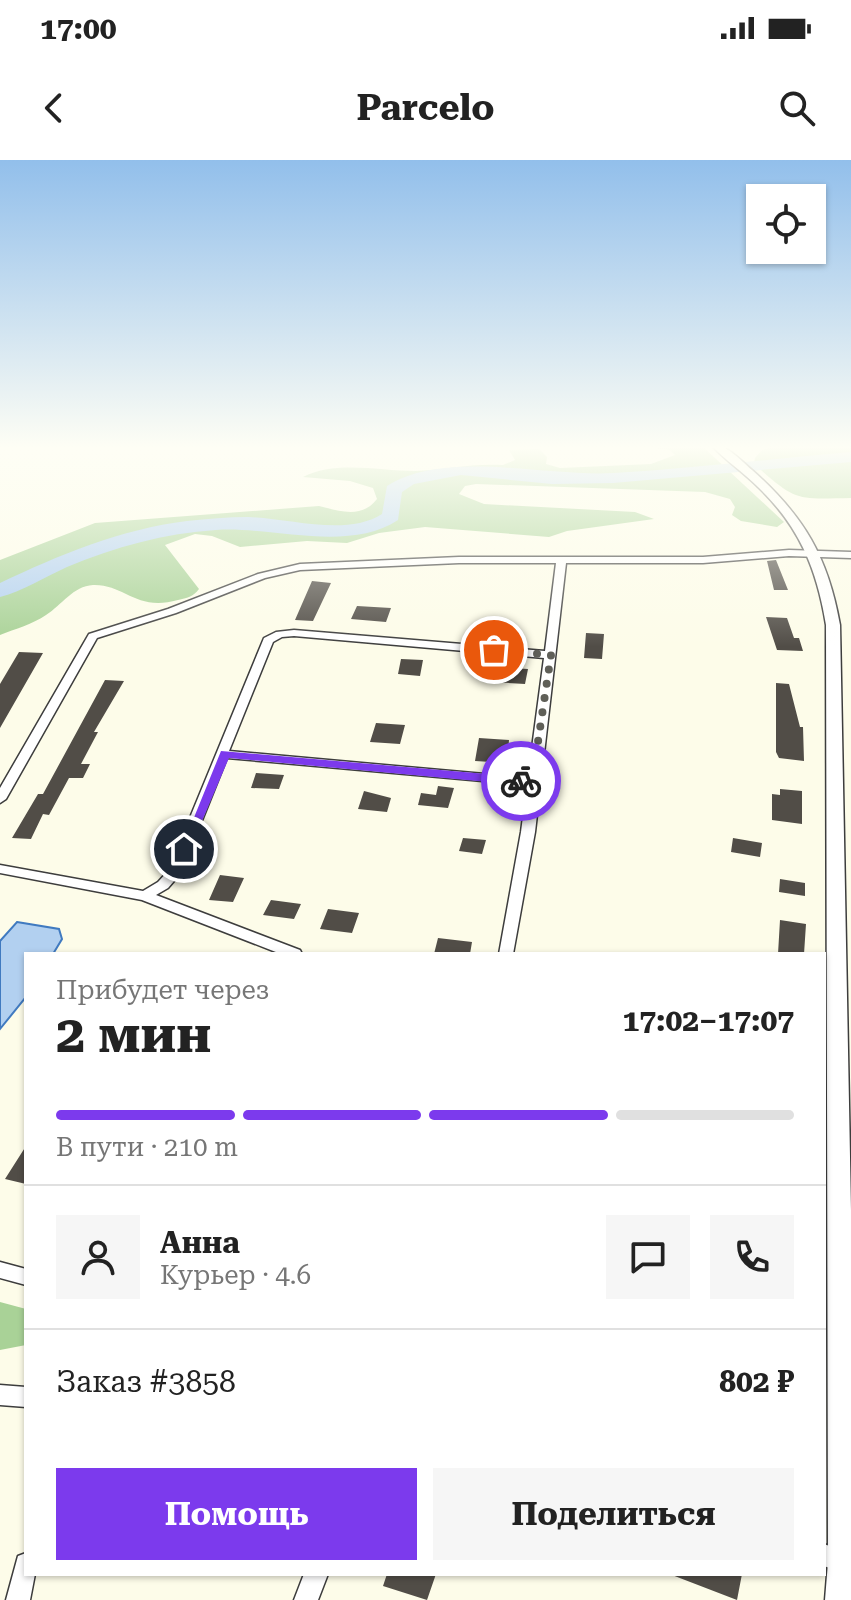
<!DOCTYPE html>
<html lang="ru">
<meta charset="utf-8">
<style>
body{margin:0;font-family:"Roboto Serif",serif;background:#f6f6f6;color:#222;height:100vh;display:flex;flex-direction:column;font-size:30px;white-space:nowrap}
*{box-sizing:border-box;margin:0}
p{font-size:26px;color:#767676}
.icon{flex:none;width:44px;height:44px;fill:none;stroke:currentColor;stroke-width:2;stroke-linecap:round;stroke-linejoin:round}
.map{position:relative;flex:1;overflow:hidden}
.panel{position:absolute;left:24px;top:792px;width:802px;height:624px;display:flex;flex-direction:column;background:#fff;border-radius:0px;box-shadow:0 2px 6px #0004}
.panel>*{flex:none}
.buttons{position:absolute;left:746px;top:24px;display:grid;gap:16px}
.buttons a{display:grid;place-items:center;width:80px;height:80px;border-radius:0px;background:#fff;box-shadow:0 2px 6px #0004;font-size:40px}
.pin{position:absolute;display:grid;place-items:center;width:68px;height:68px;color:#fff;margin:-34px;border:4px solid #fff;border-radius:50%;box-shadow:0 2px 8px #0007}
.courier{position:absolute;display:grid;place-items:center;width:80px;height:80px;margin:-40px;border:6px solid #7c3aed;border-radius:50%;background:#fff;color:#222;box-shadow:0 2px 10px #0007}
.headline em{font-style:normal;font-weight:700}
.headline div{display:flex;flex-direction:column-reverse}
.headline{display:flex;align-items:center;justify-content:space-between;height:136px;padding:0 32px}
h1{font-size:52px;font-weight:700;line-height:60px}
.bar{display:grid;grid-template-columns:repeat(4,1fr);gap:12px 8px;align-content:center;height:96px;padding:0 32px}
.bar i{height:10px;border-radius:6px;background:#e0e0e0}
.bar .selected{background:#7c3aed}
.bar p{grid-column:span 4}
.line{display:flex;align-items:center;gap:20px;padding:0 32px;border-top:2px solid #e0e0e0}
.line div{flex:1}
.round{display:grid;place-items:center;flex:none;width:84px;height:84px;border-radius:0px;background:#f6f6f6}
.cta{display:flex;gap:16px;margin-top:auto;padding:16px 32px}
.cta a{flex:1;height:92px;border-radius:0px;background:#7c3aed;color:#fff;font-size:32px;font-weight:700;line-height:92px;text-align:center}
.cta a+a{background:#f6f6f6;color:#222}
.status{display:flex;justify-content:space-between;align-items:center;height:56px;padding:0 40px;background:#fff;direction:ltr}
.status svg{height:22px;fill:currentColor}
header{display:flex;justify-content:space-between;align-items:center;height:104px;padding:0 32px;background:#fff;font-size:36px;font-weight:700}
.map>svg:first-child{display:block}
.forest{fill:#a9d297}
.water{fill:#b2d0f0;stroke:#407ac0;stroke-width:2}
.lines{fill:none;stroke-linecap:round;stroke-linejoin:round}
.river{fill:#b2d0f0;fill-rule:evenodd}
.building{fill:#514d47}
.minor-casing{stroke:#3d3d3d;stroke-width:3}
.tertiary-casing{stroke:#3d3d3d;stroke-width:3}
.minor{fill:#fff;fill-rule:evenodd}
.tertiary{fill:#fff;fill-rule:evenodd}
.route{fill:#7c3aed}
.done{stroke:#5f5f58;stroke-width:8;stroke-dasharray:0 14.4}
</style>
<div class="status"><b>17:00</b><svg viewBox="0 0 49 12"><path d="M0 12V9h3v3zM5 12V6h3v6zM10 12V3h3v9zM15 12V0h3v12zM26 1h20v11H26zM47 4h2v5h-2z"/></svg></div>
<header><svg class="icon" aria-label="back" viewBox="0 0 24 24"><path d="M15 5l-7 7 7 7"/></svg>Parcelo<svg class="icon" aria-label="search" viewBox="0 0 24 24"><circle cx="10" cy="10" r="6"/><path d="M15 15l6 6"/></svg></header>
<div class="map">
<svg width="851" height="1440" viewBox="0 0 851 1440">
<rect width="100%" height="100%" fill="#fdfce9"/>
<path class="forest" d="M633,285H701L784,362L777,367L741,361L732,355L735,347L730,339L705,332L476,324L465,326L459,334L484,344L635,352L654,359L567,371L549,377L425,367L379,373L347,383L307,381L240,387L212,376L195,374L165,385L199,429C193,437 187,438 178,440C136,452 125,424 93,425C73,426 62,445 46,455C33,464 15,469 0,475V400L95,363L319,346C339,351 362,359 377,339L373,328L350,321L303,317C335,300 380,311 415,311C444,310 473,303 503,305L515,300L509,290L539,289L547,297L546,304L560,308L651,304L675,295L670,290Z
M781,285H851V338C795,339 797,342 754,304L755,298L762,290Z
M0,1142L26,1149V1185L0,1190Z"/>
<path class="water" d="M17,762L59,769L62,779L53,794H26V837L0,869V781Z"/>
<g class="lines">
<path class="river" d="M851,292V302L613,323L552,324L461,315L414,324L402,332L398,360C348,393 272,366 216,370C165,373 115,387 67,407C45,417 23,431 0,437V423C59,395 121,369 187,361C207,359 228,357 248,357C289,358 346,377 382,354L387,326C446,289 544,317 614,313C693,308 772,299 851,292Z"/>
</g>
<path class="building" d="M776,400L788,430H774L767,401Z
M312,421L331,423L313,461L295,460Z
M357,446L391,448L386,462L351,459Z
M766,457L787,458L794,478H799L803,491L777,490Z
M586,473L604,474L602,499L584,498Z
M19,492L43,493L0,568V524Z
M401,499L423,500L420,516L398,514Z
M496,507L528,509L525,524L493,522Z
M105,520L124,521L94,572H98L81,604H90L83,618H69L49,655L43,654L31,679L12,678L38,634H43Z
M776,523L789,524L800,567H803L804,601L779,598L776,592Z
M376,563L405,565L400,584L370,582Z
M479,578L509,580L507,603L475,601Z
M256,613L284,615L279,629L251,628Z
M438,626L454,628L448,648L418,645L421,633L436,635Z
M780,629L802,631V664L772,660V634L780,635Z
M364,631L391,638L387,652L358,649Z
M463,678L486,680L482,694L459,691Z
M733,678L762,683L760,697L731,692Z
M220,715L244,718L233,742L209,740Z
M780,719L805,723V736L779,732Z
M271,740L301,744L294,759L263,755Z
M328,749L359,753L352,773L320,769Z
M780,760L806,764L804,794H778Z
M438,778L472,782L470,794H434Z
M26,986V1024L5,1019Z
M387,1414H436L427,1440L383,1426Z
M672,1414H742L737,1440L672,1415Z"/>
<g class="lines">
<g class="minor-casing">
<path id="minor" d="M789,390L851,392V398L789,396L703,403H566L535,672L513,794H499L521,672L527,625L227,598L181,713L168,728L156,735L300,790L302,794H281L142,740L0,713V705L143,731L158,722L168,711L264,478L276,472L294,470L545,491L556,403H459L300,410L265,418L176,453L97,478L6,639L0,643V628L89,474L168,449L258,414L300,404L459,397H703ZM294,476L544,498L528,618L229,591L273,482L282,477Z
M0,1102L26,1109V1125L0,1118Z
M0,1225L26,1227V1247L0,1245Z
M824,1384L851,1394V1410L843,1413L824,1406Z
M26,1393V1414H35L30,1440H6L18,1396Z
M304,1414H328L318,1440H294Z"/>
</g>
<g class="tertiary-casing">
<path id="tertiary" d="M711,285C728,285 739,299 752,310C804,356 828,397 840,465L851,1050V1440H825L828,1402L826,465C817,409 799,366 758,327C743,312 725,300 711,285Z"/>
</g>
<use href="#minor" class="minor"/>
<use href="#tertiary" class="tertiary"/>
</g>
<linearGradient id="sky" x2="0" y2="1"><stop stop-color="#92bfeb"/><stop offset="0.59" stop-color="#fefef5"/><stop offset="1" stop-color="#fefef5" stop-opacity="0"/></linearGradient>
<rect width="851" height="487" fill="url(#sky)"/>
<path class="route" d="M221,591L521,617L527,621L521,625L229,598L190,689L180,692Z"/>
<g class="lines">
<path class="done" d="M494,490L551,495L532,622L521,621"/>
</g>
</svg>
<div class="buttons">
<a><svg class="icon" aria-label="locate" viewBox="0 0 24 24"><circle cx="12" cy="12" r="6"/><path d="M12 2v4M12 18v4M2 12h4M18 12h4"/></svg></a>
</div>
<div class="pin" style="left:494px;top:490px;background:#ea580c"><svg class="icon" aria-label="bag" viewBox="0 0 24 24"><path d="M5 8h14l-1 12H6zM9 8a3 3 0 0 1 6 0"/></svg></div>
<div class="pin" style="left:184px;top:689px;background:#1f2937"><svg class="icon" aria-label="home" viewBox="0 0 24 24"><path d="M3 11l9-7 9 7M6 9v11h12V9"/></svg></div>
<div class="courier" style="left:521px;top:621px"><svg class="icon" aria-label="bike" viewBox="0 0 24 24"><circle cx="6" cy="16" r="4"/><circle cx="18" cy="16" r="4"/><path d="M6 16l4-8h5l3 8M10 8l3 8H6M13 5h3"/></svg></div>
<section class="panel">
<div class="headline"><div><h1>2 мин</h1><p>Прибудет через</p></div><em>17:02–17:07</em></div>
<div class="bar"><i class="selected"></i><i class="selected"></i><i class="selected"></i><i></i><p>В пути · 210 m</p></div>
<div class="line" style="height:144px"><a class="round"><svg class="icon" aria-label="person" viewBox="0 0 24 24"><circle cx="12" cy="8" r="4"/><path d="M4 21q1-7 8-7t8 7"/></svg></a><div><b>Анна</b><p>Курьер · 4.6</p></div><a class="round"><svg class="icon" aria-label="chat" viewBox="0 0 24 24"><path d="M4 5h16v11H9l-5 4z"/></svg></a><a class="round"><svg class="icon" aria-label="phone" viewBox="0 0 24 24"><path d="M5 4h4l2 5-3 2q2 4 5 5l2-3 5 2v4C11 20 4 13 5 4z"/></svg></a></div>
<div class="line" style="height:104px"><div>Заказ #3858</div><b>802 ₽</b></div>
<div class="cta"><a>Помощь</a><a>Поделиться</a></div>
</section>
</div>
